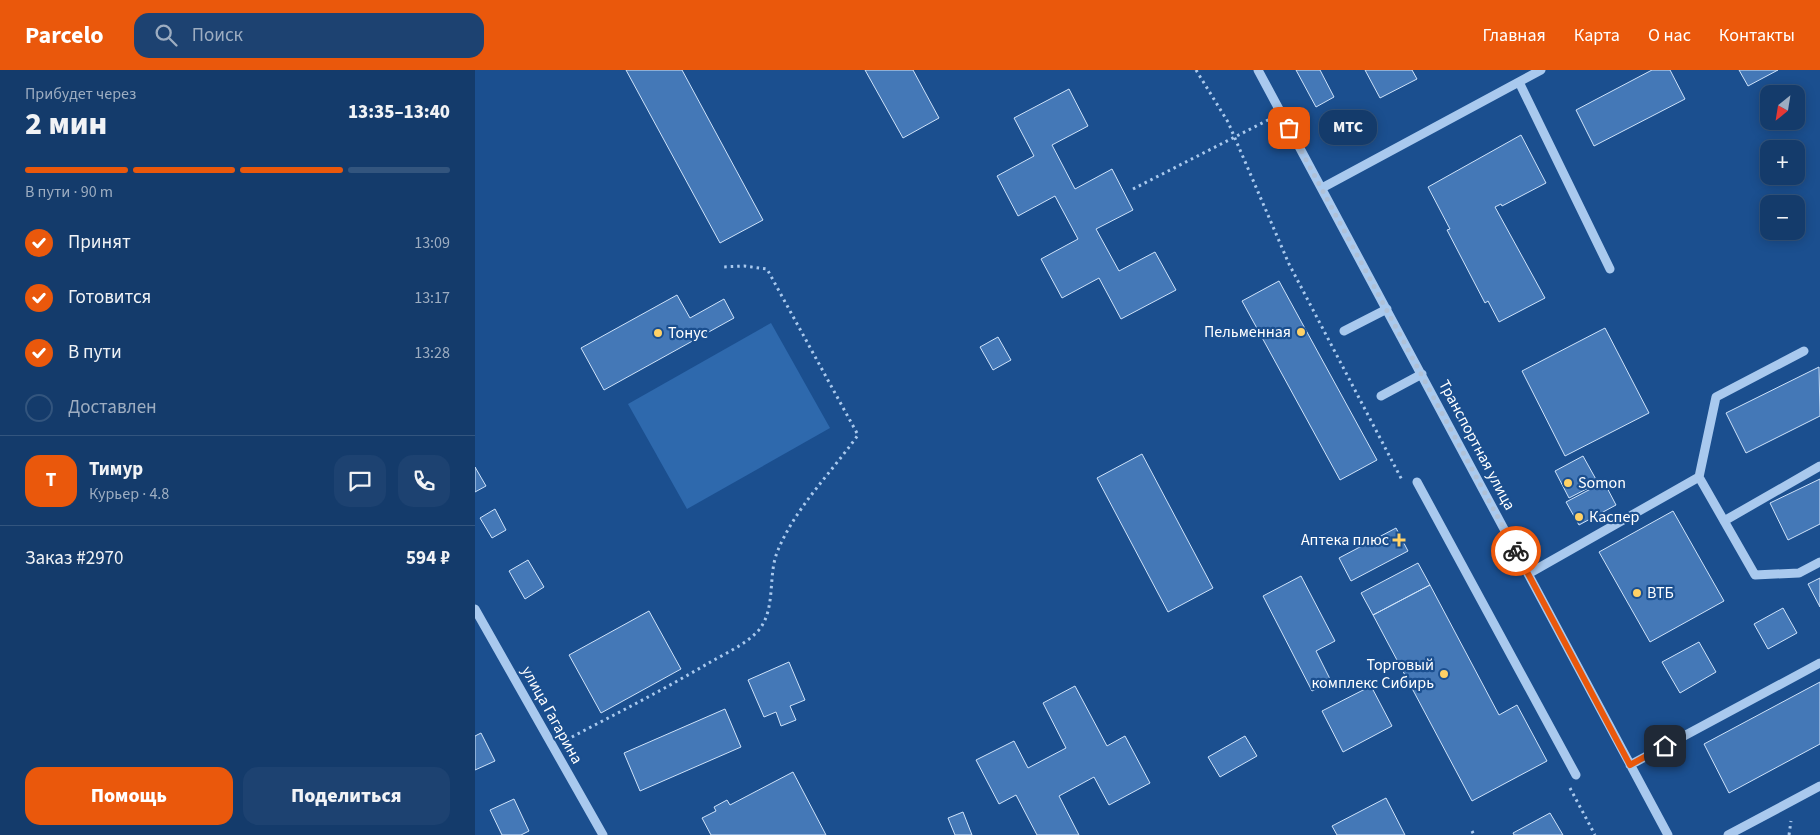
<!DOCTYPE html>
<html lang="ru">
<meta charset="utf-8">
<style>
body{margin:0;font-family:"Source Sans 3",sans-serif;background:#1d4271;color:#f1f3f6;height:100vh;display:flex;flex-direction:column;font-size:19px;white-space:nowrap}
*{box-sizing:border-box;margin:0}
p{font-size:16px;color:#9dadc1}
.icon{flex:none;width:28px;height:28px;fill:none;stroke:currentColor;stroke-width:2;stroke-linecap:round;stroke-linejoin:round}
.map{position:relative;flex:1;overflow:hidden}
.drawer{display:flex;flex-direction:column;background:#143b6b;width:475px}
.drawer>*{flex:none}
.needle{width:32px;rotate:210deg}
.controls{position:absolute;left:1285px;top:15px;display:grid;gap:10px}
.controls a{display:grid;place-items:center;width:45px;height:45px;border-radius:10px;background:#143b6b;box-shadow:0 2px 12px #0003,0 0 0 1px #33557e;font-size:25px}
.pin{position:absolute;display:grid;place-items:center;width:42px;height:42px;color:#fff;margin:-21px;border-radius:10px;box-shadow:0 2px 8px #0006}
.courier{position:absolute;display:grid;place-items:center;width:50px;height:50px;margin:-25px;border:4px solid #ea580c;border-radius:50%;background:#fff;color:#222;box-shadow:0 1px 6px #0007}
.bubble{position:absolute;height:35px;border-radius:15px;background:#143b6b;box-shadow:0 2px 12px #0003,0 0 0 1px #33557e;font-size:16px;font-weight:800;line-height:35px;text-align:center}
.summary em{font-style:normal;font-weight:800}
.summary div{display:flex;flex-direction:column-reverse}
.summary{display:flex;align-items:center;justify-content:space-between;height:85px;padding:0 25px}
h1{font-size:32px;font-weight:800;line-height:38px}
.bar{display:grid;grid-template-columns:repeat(4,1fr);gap:8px 5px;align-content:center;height:60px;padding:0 25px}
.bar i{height:6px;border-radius:4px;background:#33557e}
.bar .on{background:#ea580c}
.bar p{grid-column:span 4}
.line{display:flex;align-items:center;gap:12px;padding:0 25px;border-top:1px solid #33557e}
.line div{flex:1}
.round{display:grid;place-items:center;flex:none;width:52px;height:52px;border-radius:15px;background:#1d4271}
ol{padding:0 25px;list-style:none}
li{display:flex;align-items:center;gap:15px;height:55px}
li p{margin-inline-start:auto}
li .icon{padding:5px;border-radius:50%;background:#ea580c;color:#fff;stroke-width:4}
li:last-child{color:#9dadc1}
li i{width:28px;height:28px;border:2px solid #33557e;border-radius:50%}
.action{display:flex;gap:10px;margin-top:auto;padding:10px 25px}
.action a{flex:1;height:58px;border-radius:15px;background:#ea580c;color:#fff;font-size:20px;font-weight:800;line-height:58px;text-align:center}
.action a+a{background:#1d4271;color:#f1f3f6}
header{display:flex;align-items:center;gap:30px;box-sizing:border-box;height:70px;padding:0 25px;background:#ea580c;color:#fff}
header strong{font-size:24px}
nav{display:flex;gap:28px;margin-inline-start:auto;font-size:18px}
.search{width:350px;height:45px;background:#1d4271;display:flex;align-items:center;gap:12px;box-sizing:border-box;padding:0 18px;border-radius:15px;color:#9dadc1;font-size:19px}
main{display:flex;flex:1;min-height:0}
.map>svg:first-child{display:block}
.green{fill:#2e69ad}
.building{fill:#4478b7;stroke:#cfe3fa}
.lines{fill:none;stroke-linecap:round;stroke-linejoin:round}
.path{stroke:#a9c9ee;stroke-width:3;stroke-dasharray:2.5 4;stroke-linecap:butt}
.minor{stroke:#a9c9ee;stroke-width:9}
.done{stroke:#afc1d8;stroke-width:5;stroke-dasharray:0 9}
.route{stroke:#ea580c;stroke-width:6}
.poi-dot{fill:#ffd166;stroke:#1b4f8f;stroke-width:2}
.labels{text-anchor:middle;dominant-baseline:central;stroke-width:4.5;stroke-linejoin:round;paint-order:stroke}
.poi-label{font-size:16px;fill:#fff;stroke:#1b4f8f;text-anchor:start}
.street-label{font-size:16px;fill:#fff;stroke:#1b4f8f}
</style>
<header>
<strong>Parcelo</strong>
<div class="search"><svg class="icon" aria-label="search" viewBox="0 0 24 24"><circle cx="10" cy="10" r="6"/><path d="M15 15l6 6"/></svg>Поиск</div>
<nav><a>Главная</a><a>Карта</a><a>О нас</a><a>Контакты</a></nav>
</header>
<main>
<section class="drawer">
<div class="summary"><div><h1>2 мин</h1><p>Прибудет через</p></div><em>13:35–13:40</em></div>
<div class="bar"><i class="on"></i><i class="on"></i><i class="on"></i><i></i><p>В пути · 90 m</p></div>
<ol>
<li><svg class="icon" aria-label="check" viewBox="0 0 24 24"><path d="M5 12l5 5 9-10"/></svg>Принят<p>13:09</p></li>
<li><svg class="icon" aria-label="check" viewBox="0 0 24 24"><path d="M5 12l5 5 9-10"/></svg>Готовится<p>13:17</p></li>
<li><svg class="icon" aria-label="check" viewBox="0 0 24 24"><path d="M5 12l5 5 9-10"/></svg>В пути<p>13:28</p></li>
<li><i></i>Доставлен</li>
</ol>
<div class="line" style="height:90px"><b class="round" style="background:#ea580c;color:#fff">Т</b><div><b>Тимур</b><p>Курьер · 4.8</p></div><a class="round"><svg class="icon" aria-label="chat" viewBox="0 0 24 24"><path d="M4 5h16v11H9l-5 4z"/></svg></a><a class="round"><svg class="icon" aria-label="phone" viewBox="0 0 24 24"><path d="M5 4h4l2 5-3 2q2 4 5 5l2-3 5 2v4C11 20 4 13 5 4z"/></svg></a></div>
<div class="line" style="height:65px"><div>Заказ #2970</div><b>594 ₽</b></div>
<div class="action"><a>Помощь</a><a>Поделиться</a></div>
</section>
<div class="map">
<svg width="1345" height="765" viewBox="0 0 1345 765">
<rect width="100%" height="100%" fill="#1b4f8f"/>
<path class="green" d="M296,253L355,358L212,439L153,334Z"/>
<path class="building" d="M151,0H207L288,150L245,173Z
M390,0H438L464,48L428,68Z
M821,0H845L859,27L841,37Z
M890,0H937L942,9L905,28Z
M1177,0H1195L1210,29L1119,76L1101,40Z
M1264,0H1303L1273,16Z
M594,19L613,56L577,75L600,119L637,99L658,140L621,159L644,201L680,182L701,220L646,249L624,208L587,228L566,189L603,169L580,126L543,146L522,106L559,86L539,48Z
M1046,65L1071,113L1027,136L1026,134L1020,137L1070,228L1024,252L1013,231L1010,233L972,160L975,159L953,117Z
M804,211L902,390L865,410L767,231Z
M202,225L215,248L249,229L259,248L129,320L106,278Z
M1130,258L1174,343L1090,386L1047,301Z
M523,267L536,290L518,300L505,277Z
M1344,297L1345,346L1271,383L1251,343Z
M667,384L738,518L693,542L622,408Z
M1108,386L1123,413L1094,428L1080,401Z
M0,397L11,416L0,422Z
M1345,409V454L1313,470L1295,433Z
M1129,412L1141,435L1104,455L1091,432Z
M20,439L31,460L17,468L5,448Z
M1198,441L1249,531L1175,572L1124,482Z
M921,458L933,481L876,511L864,488Z
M53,490L69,517L50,529L34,501Z
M943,493L955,515L898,545L886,523Z
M826,506L860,571L841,581L856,611L837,621L788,526Z
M1345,508V537L1333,514Z
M955,515L1024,645L1042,635L1072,691L997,731L898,545Z
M1308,538L1322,563L1293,579L1279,554Z
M174,541L206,599L126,643L94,585Z
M1224,572L1241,602L1205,623L1187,592Z
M314,592L330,630L315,636L321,650L306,656L301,642L289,647L273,610Z
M1345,612V674L1254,723L1229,674Z
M600,616L632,676L650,666L675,713L634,735L619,707L584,726L604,765H562L541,725L524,734L501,690L539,671L553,698L591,678L568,633Z
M896,616L917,656L868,682L847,641Z
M250,639L266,677L165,721L149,683Z
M6,663L20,691L0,700V666Z
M770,666L782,686L745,707L733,687Z
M318,702L351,765H236L227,748L241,741L239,737L252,730L255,735Z
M911,728L930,765H862L857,756Z
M39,729L54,761L46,765H27L15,740Z
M488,742L497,765H480L473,748Z
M1075,743L1088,765H1039L1038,763Z"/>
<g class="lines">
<path class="path" d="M721,0L753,52L814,194L927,410
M658,119L795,49
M91,670C139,645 186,621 232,594C249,584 270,575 283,561C302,539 292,505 303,480C321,437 356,403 383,365L292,199L269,196L247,197
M1095,718L1120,765
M997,761L999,765
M1314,765L1316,751"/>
<path class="minor" d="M783,0L1193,765
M1044,12L1135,199
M847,118L1066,0
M869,261L912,239
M906,326L947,304
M1224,407L1241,327L1329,281
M942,412L1101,705
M1249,451L1345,396
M1053,504L1224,407L1280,505L1324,503L1345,492
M0,539L128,765
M1155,695L1345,593
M1253,765L1345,716"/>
</g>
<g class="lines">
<path class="done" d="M814,58L1041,481"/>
<path class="route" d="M1041,481L1155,695L1190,676"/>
</g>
<g class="poi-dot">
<circle cx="826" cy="262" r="5"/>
<circle cx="183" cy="263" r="5"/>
<circle cx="1093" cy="413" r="5"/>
<circle cx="1104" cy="447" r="5"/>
<path d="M921.5 462.5h5v5h5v5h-5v5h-5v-5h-5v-5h5z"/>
<circle cx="1162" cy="523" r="5"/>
<circle cx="969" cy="604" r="5"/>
</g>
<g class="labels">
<g class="poi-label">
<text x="816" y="262" text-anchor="end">Пельменная</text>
<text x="193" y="263">Тонус</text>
<text x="1103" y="413">Somon</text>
<text x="1114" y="447">Каспер</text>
<text x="914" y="470" text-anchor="end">Аптека плюс</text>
<text x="1172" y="523">ВТБ</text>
<text x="959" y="595" text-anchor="end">Торговый<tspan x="959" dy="18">комплекс Сибирь</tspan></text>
</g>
<g class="street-label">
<text transform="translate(1002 375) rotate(62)">Транспортная улица</text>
<text transform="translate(77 645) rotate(61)">улица Гагарина</text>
</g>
</g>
</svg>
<div class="controls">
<a><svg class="needle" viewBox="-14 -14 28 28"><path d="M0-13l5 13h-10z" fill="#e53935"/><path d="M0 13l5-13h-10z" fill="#9dadc1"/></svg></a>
<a>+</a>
<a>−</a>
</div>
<div class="pin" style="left:814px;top:58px;background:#ea580c"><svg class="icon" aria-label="bag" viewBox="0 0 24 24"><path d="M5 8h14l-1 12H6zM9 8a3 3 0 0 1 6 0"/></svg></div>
<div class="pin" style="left:1190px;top:676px;background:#1f2937"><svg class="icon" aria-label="home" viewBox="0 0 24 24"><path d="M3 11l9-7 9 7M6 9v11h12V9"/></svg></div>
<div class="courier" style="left:1041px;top:481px"><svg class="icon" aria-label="bike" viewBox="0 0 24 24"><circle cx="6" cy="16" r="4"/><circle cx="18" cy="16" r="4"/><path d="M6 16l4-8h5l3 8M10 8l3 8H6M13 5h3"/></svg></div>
<div class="bubble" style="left:844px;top:40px;width:58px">МТС</div>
</div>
</main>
